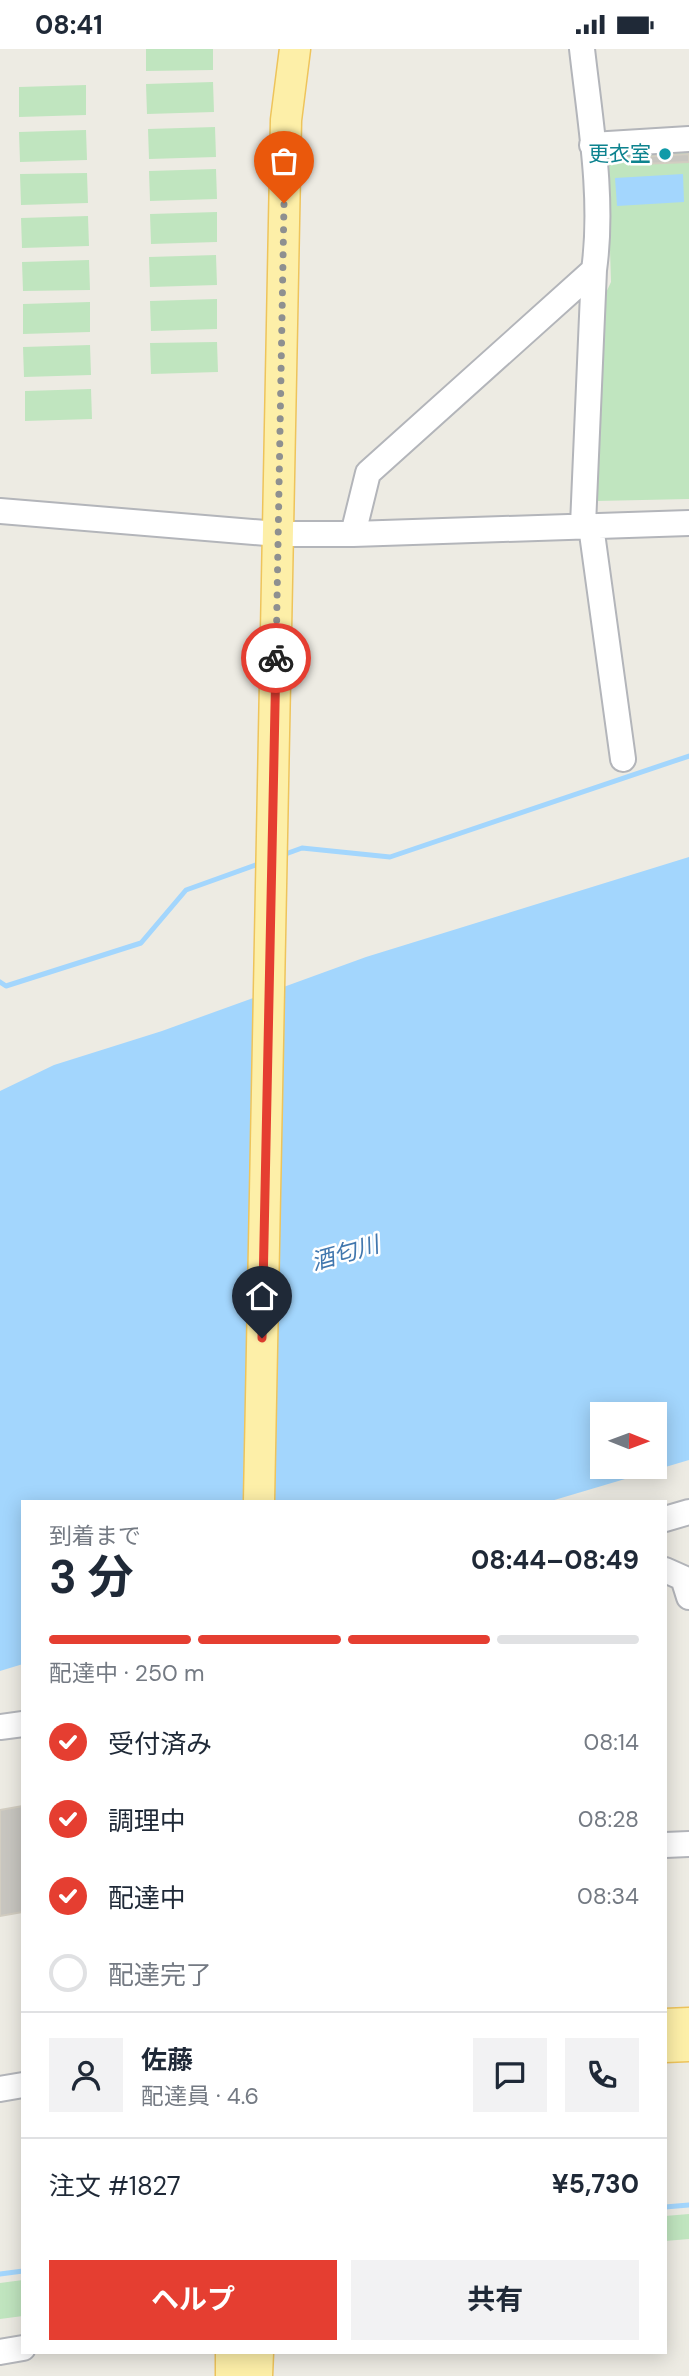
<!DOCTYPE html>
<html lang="ja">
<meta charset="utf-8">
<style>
body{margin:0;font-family:"DM Sans","Noto Sans JP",sans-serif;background:#f2f2f3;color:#1f2937;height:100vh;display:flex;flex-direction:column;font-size:26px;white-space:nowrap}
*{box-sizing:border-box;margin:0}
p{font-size:23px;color:#747a83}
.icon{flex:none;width:38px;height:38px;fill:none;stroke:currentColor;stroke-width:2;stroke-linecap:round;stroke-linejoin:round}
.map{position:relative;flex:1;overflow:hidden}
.details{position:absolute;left:21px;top:1451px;width:646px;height:854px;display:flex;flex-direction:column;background:#fff;border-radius:0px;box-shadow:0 4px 18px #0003}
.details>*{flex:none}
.needle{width:46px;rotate:91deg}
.buttons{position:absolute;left:590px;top:1353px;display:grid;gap:14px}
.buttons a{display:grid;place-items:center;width:77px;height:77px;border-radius:0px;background:#fff;box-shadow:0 4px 18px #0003;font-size:35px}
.pin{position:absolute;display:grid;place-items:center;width:60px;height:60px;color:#fff;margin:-72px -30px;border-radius:50% 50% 50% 0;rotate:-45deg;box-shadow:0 0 7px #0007}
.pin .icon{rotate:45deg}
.courier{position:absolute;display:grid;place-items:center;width:70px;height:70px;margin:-35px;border:5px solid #e53e31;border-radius:50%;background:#fff;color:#222;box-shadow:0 2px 9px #0007}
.headline em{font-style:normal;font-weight:700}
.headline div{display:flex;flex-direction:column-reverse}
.headline{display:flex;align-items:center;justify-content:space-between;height:119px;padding:0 28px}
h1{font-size:46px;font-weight:700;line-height:52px}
.bar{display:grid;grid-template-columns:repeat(4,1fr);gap:10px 7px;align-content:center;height:84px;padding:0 28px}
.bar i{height:9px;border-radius:5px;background:#e0e1e3}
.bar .selected{background:#e53e31}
.bar p{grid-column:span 4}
.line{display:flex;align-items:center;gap:18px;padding:0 28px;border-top:2px solid #e0e1e3}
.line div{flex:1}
.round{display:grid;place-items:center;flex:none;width:74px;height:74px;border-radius:0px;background:#f2f2f3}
ol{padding:0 28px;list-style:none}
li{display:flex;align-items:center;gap:21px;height:77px}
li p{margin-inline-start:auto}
li .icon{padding:7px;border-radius:50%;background:#e53e31;color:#fff;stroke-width:4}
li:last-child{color:#747a83}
li i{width:38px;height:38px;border:4px solid #e0e1e3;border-radius:50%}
.cta{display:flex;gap:14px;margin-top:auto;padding:14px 28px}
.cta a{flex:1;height:80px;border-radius:0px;background:#e53e31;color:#fff;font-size:28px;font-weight:700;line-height:80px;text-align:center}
.cta a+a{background:#f2f2f3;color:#1f2937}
.status{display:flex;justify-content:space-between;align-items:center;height:49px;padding:0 35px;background:#fff;direction:ltr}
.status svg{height:19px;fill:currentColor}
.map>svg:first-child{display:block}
.green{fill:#c0e5bf}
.water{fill:#a3d6fd;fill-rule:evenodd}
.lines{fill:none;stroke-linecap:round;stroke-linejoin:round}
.stream{stroke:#a3d6fd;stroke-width:5}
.building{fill:#c8c6c0;stroke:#d2cdc1;stroke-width:2}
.minor-casing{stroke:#b3b5ba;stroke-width:28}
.major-casing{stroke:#eec45b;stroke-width:33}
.minor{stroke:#fff;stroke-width:24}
.major{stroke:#fdefa8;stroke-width:30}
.done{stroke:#8e9090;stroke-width:7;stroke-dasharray:0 12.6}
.route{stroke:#e53e31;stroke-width:9}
.culture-dot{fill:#0f9aa8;stroke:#fff;stroke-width:2.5}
.labels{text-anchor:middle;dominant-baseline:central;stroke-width:5;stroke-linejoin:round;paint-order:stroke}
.culture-label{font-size:21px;fill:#0d838f;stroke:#fff;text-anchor:end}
.water-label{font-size:23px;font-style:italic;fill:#4177ae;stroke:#fff}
</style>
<div class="status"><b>08:41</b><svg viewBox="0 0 49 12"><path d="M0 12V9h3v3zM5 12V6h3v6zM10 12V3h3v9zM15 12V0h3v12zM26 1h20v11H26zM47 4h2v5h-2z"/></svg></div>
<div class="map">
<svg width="689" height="2327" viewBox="0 0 689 2327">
<rect width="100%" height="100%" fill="#edebe3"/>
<path class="green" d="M146,0H213V21L146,22Z
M213,33L214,63L147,65L146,35Z
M86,36V66L19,68V38Z
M215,78L216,108L149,110L148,80Z
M86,81L87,111L20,113L19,83Z
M689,101V450L596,452L603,250L611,233L607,105Z
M216,120L217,150L150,152L149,122Z
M87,124L88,154L21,156L20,125Z
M217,163V193L151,195L150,165Z
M88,167L89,197L22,199L21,169Z
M216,206L217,236L150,238L149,208Z
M89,211L90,241L23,242L22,213Z
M217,250V280L151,282L150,252Z
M90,253V283L23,285V255Z
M217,293L218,323L151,325L150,294Z
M90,296L91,326L24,328L23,298Z
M91,340L92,370L25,372V342Z
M689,2165V2190L665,2192V2167Z
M23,2231V2267L0,2270V2234Z"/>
<path class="water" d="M683,125L684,153L617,157L615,129Z
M689,808V1411L551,1452H23V1615L0,1622V1042L54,1016L162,982L366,908ZM602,1365H654V1418H602Z"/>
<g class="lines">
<path class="stream" d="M280,807L302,799L390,808L689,707
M0,933L6,937L141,894L186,841L261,814
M665,2158L689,2156
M0,2225L23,2222"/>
</g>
<path class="building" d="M689,105V113L641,115V108Z
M23,1757V1863L0,1867V1761Z"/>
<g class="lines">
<g class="minor-casing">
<path id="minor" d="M592,96L689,90
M0,462L278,485H353L689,474
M583,476L594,221
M591,477L623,710
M353,485L368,424L594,221C604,150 590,71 582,0
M665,1470L689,1463
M665,1521L683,1529L689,1548
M0,1678L23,1675
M665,1796L689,1795
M0,2040L23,2036
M0,2303L23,2299"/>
</g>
<g class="major-casing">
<path id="major" d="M259,1452L286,71L295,0
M665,1975L689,1974
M665,1998L689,1997
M231,2327V2303
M257,2327L258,2303"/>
</g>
<use href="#minor" class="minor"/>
<use href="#major" class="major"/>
</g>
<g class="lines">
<path class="done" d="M276,609L284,154"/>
<path class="route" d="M262,1289L276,609"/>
</g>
<circle class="culture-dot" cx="665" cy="105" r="7"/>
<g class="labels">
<g class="culture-label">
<text x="651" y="105">更衣室</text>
</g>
<g class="water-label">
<text transform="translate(345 1204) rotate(-16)">酒匂川</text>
</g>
</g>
</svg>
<div class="buttons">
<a><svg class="needle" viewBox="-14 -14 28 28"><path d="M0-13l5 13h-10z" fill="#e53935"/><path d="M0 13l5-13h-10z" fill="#747a83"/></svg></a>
</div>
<div class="pin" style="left:284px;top:154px;background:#ea580c"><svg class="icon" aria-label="bag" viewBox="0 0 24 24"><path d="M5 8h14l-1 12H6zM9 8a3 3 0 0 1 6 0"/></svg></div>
<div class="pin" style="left:262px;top:1289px;background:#1f2937"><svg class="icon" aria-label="home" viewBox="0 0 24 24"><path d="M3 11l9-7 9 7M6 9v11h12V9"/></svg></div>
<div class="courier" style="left:276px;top:609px"><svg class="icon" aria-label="bike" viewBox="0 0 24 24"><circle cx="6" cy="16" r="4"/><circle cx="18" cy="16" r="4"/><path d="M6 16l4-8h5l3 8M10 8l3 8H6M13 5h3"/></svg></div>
<section class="details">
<div class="headline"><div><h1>3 分</h1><p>到着まで</p></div><em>08:44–08:49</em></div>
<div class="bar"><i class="selected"></i><i class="selected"></i><i class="selected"></i><i></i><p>配達中 · 250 m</p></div>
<ol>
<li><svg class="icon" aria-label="check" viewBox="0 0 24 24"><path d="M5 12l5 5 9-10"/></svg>受付済み<p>08:14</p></li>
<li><svg class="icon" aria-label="check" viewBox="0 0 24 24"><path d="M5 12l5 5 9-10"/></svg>調理中<p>08:28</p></li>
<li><svg class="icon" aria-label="check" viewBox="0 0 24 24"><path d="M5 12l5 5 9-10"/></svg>配達中<p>08:34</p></li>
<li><i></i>配達完了</li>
</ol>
<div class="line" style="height:126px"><a class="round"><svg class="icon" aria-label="person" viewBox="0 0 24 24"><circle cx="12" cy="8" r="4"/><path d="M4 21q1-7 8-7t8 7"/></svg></a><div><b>佐藤</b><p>配達員 · 4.6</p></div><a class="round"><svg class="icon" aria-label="chat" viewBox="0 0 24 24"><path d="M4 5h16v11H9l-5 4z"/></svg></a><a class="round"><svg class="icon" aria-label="phone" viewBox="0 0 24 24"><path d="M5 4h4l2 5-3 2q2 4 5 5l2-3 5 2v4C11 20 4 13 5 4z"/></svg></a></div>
<div class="line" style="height:91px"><div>注文 #1827</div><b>¥5,730</b></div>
<div class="cta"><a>ヘルプ</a><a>共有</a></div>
</section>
</div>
